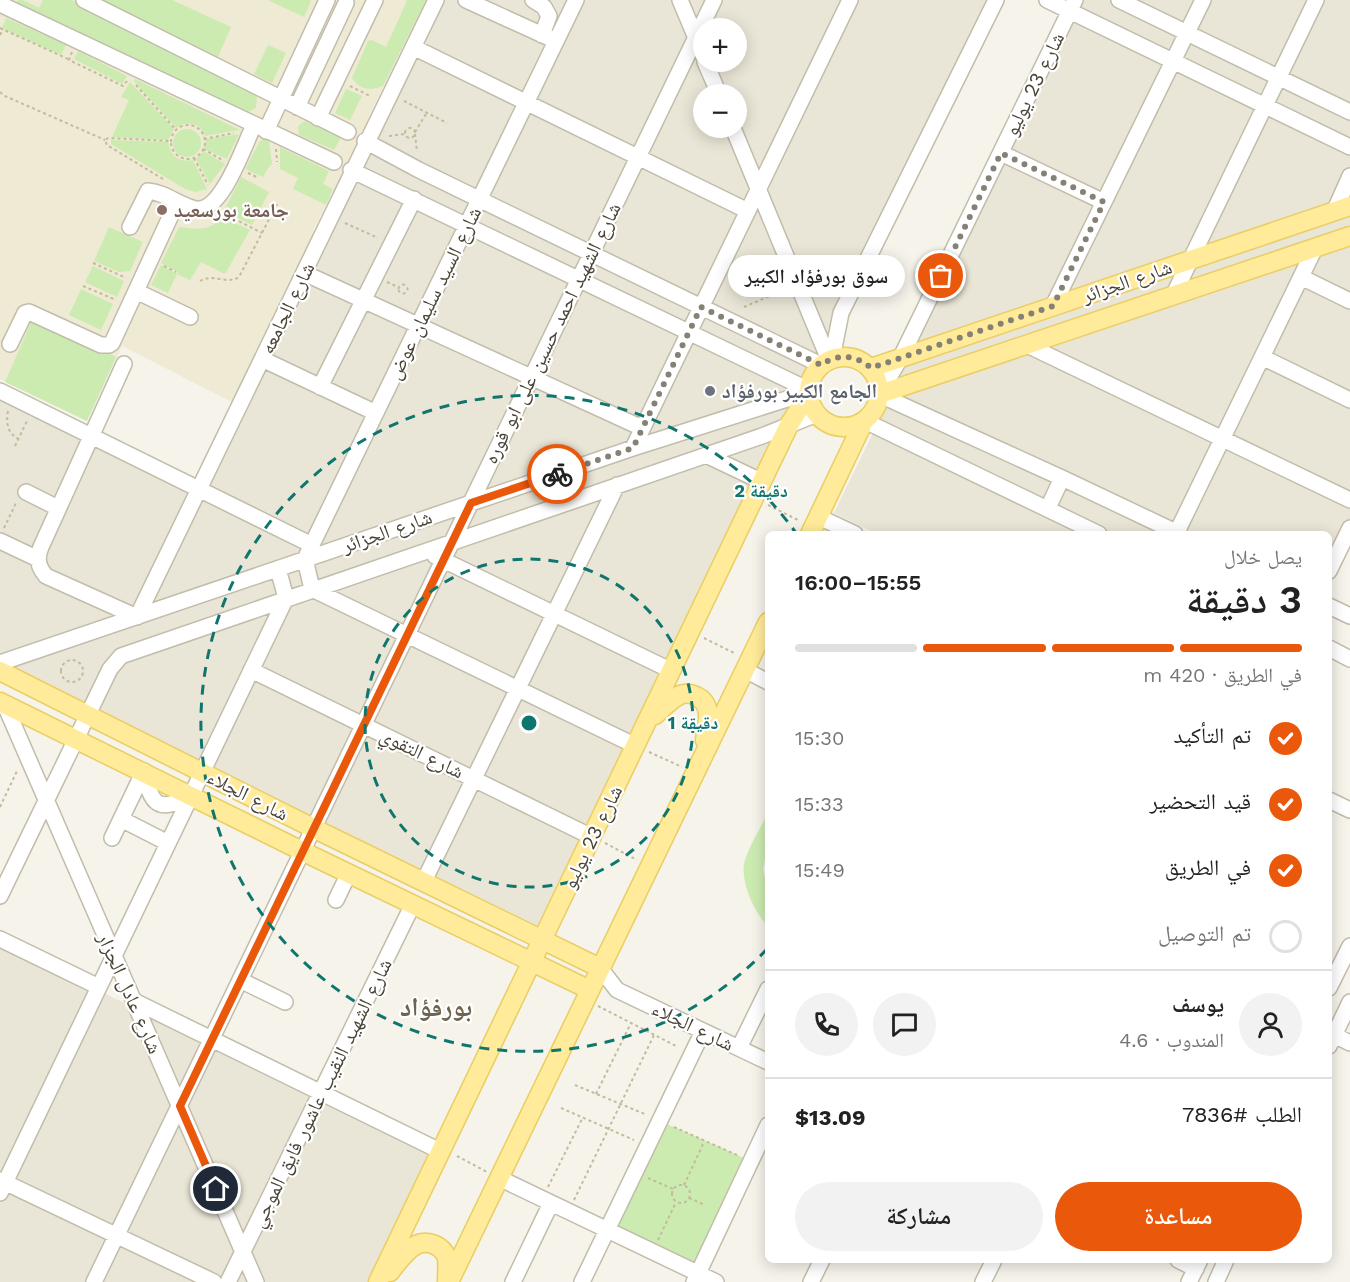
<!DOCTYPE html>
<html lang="ar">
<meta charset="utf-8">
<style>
body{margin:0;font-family:"Work Sans","Noto Naskh Arabic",sans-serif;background:#f2f2f2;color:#222;direction:rtl;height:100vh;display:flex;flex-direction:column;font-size:22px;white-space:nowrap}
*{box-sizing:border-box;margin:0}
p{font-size:20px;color:#767676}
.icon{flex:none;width:33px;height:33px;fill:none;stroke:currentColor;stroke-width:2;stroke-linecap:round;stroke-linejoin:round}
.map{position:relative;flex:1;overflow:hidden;direction:ltr}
.panel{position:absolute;left:765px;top:531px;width:567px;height:732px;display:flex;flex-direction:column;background:#fff;border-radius:9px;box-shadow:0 3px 15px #0003;direction:rtl}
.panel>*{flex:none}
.buttons{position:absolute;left:693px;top:18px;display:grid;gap:12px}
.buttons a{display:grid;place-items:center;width:54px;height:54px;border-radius:50%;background:#fff;box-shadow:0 3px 15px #0003;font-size:30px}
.pin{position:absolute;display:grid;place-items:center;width:51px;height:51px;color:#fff;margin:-26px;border:3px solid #fff;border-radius:50%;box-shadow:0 2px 6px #0007}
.courier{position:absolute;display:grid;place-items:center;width:60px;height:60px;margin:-30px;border:4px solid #ea580c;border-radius:50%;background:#fff;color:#222;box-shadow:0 2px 8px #0007}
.bubble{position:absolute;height:42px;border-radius:21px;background:#fff;box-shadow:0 3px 15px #0003;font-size:20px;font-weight:600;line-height:42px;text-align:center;direction:rtl}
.summary em{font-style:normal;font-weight:600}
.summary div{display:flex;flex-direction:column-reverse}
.summary{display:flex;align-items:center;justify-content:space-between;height:102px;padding:0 30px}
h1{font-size:39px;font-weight:600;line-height:45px}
.bar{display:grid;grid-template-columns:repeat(4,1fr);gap:9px 6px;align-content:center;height:72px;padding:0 30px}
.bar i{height:8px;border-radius:4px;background:#e0e0e0}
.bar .on{background:#ea580c}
.bar p{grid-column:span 4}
.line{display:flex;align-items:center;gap:15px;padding:0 30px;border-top:2px solid #e0e0e0}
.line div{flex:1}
.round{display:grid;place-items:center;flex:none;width:63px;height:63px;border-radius:32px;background:#f2f2f2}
ol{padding:0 30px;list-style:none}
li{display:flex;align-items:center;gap:18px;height:66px}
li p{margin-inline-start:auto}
li .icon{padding:6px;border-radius:50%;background:#ea580c;color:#fff;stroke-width:4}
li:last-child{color:#767676}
li i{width:33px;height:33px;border:3px solid #e0e0e0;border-radius:50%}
.button{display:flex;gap:12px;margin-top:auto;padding:12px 30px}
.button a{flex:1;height:69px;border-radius:36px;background:#ea580c;color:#fff;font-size:24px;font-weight:600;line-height:69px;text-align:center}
.button a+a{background:#f2f2f2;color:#222}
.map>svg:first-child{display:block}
.residential{fill:#eae6d7;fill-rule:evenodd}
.education{fill:#efead3}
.green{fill:#ccebb1}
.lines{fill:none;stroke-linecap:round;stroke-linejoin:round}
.minor-casing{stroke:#c2bcab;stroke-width:18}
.major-casing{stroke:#eace63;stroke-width:21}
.path{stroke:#c4ba9c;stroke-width:2;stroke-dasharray:3 3;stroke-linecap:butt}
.minor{stroke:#fff;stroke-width:15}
.major{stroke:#ffeb99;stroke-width:18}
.done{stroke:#868176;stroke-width:6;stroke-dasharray:0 10.8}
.route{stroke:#ea580c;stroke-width:8}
.ring{fill:none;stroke:#0f766e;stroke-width:3;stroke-dasharray:10 8}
.education-dot{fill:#8d6e63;stroke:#fff;stroke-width:2}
.worship-dot{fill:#6b7280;stroke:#fff;stroke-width:2}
.labels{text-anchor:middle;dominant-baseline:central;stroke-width:4.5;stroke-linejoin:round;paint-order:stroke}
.street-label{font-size:20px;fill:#4a4437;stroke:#fff}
.education-label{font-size:20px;font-weight:bold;fill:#785e54;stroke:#fff;text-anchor:start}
.worship-label{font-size:20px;font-weight:bold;fill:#5b616d;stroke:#fff;text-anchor:start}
.district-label{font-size:26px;font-weight:bold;fill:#6d634e;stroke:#fff}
.centre{fill:#0f766e;stroke:#fff;stroke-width:3}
.ring-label{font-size:18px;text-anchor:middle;font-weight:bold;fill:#0f766e;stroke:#fff;stroke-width:4.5;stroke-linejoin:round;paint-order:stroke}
</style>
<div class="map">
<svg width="1350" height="1282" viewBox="0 0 1350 1282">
<rect width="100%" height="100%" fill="#f5f3ea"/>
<path class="residential" d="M439,0H996L541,932L0,668V394L202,488ZM704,28H736V62H704ZM704,94H736V128H704Z
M1084,0H1350V545L1329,589V534H877L834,513Z
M0,943L435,1153L373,1282H0V1203L11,1180L0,1175Z"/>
<path class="education" d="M0,0H426L368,118L375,122L340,193L333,190L313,231L318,234L234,403L122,346L87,421L0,379Z"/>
<path class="green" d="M18,0H23L39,8L43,0H72L252,92L257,97L256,108L246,113L14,6Z
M100,0H172L231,27L218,57Z
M268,0H309L311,1L304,17Z
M405,0H426L383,86C370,91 360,90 352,78L368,41L372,40L386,47L407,1Z
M6,18L66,45L61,55L2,28Z
M268,45L286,53L272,83L254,74Z
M78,51L127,76L122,84L74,59Z
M135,79L240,130L205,136C200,123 188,120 176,128L134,81Z
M130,82L174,129L168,140L112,137L129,100L121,97Z
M346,89L362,96L350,120L335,113Z
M305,121L341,137L334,150L299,135L298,126Z
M173 143a14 14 0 1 1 28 0a14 14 0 1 1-28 0Z
M239,134L227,159L204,149L206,139Z
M266,139L269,140L272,165H270L263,177L245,169L260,141Z
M111,140L168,142C171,156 178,163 193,160L207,189L195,192L185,189L111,144Z
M280,147L329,171L323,184L333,189L326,205L293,189L298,178L280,169Z
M204,151L225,164L210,184L196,159Z
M241,177L269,192L252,225L224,211Z
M222,217L250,230L225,274L201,262L190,280L177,274L168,293L151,285L161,265L177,274L178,272L161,263L179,227C196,229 210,232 222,217Z
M109,227L143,242L130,271L119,272L94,261Z
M93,266L124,281L117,297L85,282Z
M81,289L113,304L101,330L69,315Z
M33,318L116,357L87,421L5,382Z
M768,812V844L763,869L768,892V926C754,913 739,879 745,860C750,844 761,828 768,812Z
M660,1121L751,1161L698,1273L607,1230Z"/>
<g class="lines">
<g class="minor-casing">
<path id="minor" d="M84,0L348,132
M466,0L556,41
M533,0L544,7L549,16L542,35
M576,0L305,559L312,589L636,746
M680,0L704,57
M1047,0L1350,147
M1119,0L1350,112
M0,4L334,162
M413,47L748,211
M705,62L719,94
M297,107L346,3
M318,118L375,0
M733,128L829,360
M266,131L327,0
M365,141L419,170L821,365
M1001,153L1104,202
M351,170L809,390
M1334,212L1350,176
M130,227L148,191C165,192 180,206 196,209C222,213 244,145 254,125
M304,273L642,428
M1301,277L1350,301
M136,291L190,317
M1174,294L1316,0
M1053,306L1203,0
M10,344L25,313L29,312L101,345H109L112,343L177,202
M1027,345L1350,500
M1262,357L1350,400
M832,358L841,313L996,0
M262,359L376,413
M124,364L41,547C36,558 38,567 46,576L137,617L436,0
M320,387L414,199
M0,391L312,545
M880,393L901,357L1075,0
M880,395L1062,478L1180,534
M865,421L1099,534
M633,448L850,0
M706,455L763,482
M26,492L58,508
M1048,508L1062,478
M819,517L855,534
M1176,534L1315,248
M0,541L38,559
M435,556L672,671
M1329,571L1350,528
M1329,606L1350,616
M1329,648L1350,659
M0,663L633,448L809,392
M251,670L592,837
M745,670L768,682
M4,703L256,1282
M144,771C151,805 158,814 191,795
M1329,800L1350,810
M121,819L168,843
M112,838L144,771
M424,881L617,485
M0,896L110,669L121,656L762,436L817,414
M336,900L349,873
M0,939L99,987
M600,968L617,990L768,1062
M240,980L285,1002
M1329,988L1350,946
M134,1001L440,1151
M1334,1035L1350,1043
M1329,1046L1350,1002
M739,1048L768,989
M499,1178L716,1282
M0,1180L214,1282
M0,1193L286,598L278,569
M1178,1260L1196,1269
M94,1282L714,0
M228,1282L413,904
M513,1282L551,1203
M582,1282L703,1031
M694,1282L768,1125
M811,1282L822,1260
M983,1282L994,1260
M1189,1282L1200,1260
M1216,1282L1226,1260"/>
</g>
<g class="major-casing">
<path id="major" d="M809 392a35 35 0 1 1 70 0a35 35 0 1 1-70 0Z
M871,368L1350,206
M880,394L1350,236
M810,534L864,421
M0,671L313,828L600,968
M0,702L302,851L590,990
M655,715C662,709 669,701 678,696C683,693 690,693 696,696C714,704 707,725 705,740
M390,1272C397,1263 406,1250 416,1245C428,1239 443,1246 447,1258C448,1266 447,1274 447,1282
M378,1282L789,425L809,393
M449,1282L768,622"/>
</g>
<path class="path" d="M0,28L68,59
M0,35L3,29
M72,52L69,60L123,86L127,81
M136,85L176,130
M350,86L370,96
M0,92L5,96L105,140
M404,101L447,123
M171 142a17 17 0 1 1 34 0a17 17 0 1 1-34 0Z
M405 133a5 5 0 1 1 10 0a5 5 0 1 1-10 0Z
M415,132L426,114
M415,134L417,152
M389,136L406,134
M204,139L234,133
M203,149L224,161
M276,149L277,162
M194,158L208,185
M248,173L259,178
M163,179L107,145L105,140L108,138L171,141
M223,213L262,233
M345,223L378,238
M93,263L126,278
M164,266L176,272
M200,281C213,273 227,285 239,277L277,204
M387,282L398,287
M398.5 289a4.5 4.5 0 1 1 9 0a4.5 4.5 0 1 1-9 0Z
M83,286L116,300
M744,307L786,289
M8,411C6,423 7,432 18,439
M15,446L27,421
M768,505L800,521
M4,528L16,503
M704,638L736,654
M61 671a11 11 0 1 1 22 0a11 11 0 1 1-22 0Z
M649,752L682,767
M0,807L17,771
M605,843L637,860
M598,1006L678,1047
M575,1085L647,1115
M596,1094L631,1023
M561,1108L634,1140
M674,1127L737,1155
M457,1156L487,1172
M648,1178L673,1189
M684,1185L704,1142
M672 1194a9 9 0 1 1 18 0a9 9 0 1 1-18 0Z
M548,1187L583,1117
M689,1198L705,1205
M574,1200L654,1035
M658,1240L676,1202"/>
<use href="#minor" class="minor"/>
<use href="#major" class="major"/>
</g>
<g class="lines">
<path class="done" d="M557,474L633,448L701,307L821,365C838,353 856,355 871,368L1053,306L1104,202L1001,153L941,276"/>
<path class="route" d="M216,1189L180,1106L471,503L557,474"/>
</g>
<g class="ring">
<circle cx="529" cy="723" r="164"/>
<path d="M767 949A328 328 0 1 1 796 533"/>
</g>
<circle class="education-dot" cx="162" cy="210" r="6"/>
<circle class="worship-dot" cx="710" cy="391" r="6"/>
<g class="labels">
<g class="street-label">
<text transform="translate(1034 84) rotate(-64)">شارع 23 يوليو</text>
<text transform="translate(1127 281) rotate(-19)">شارع الجزائر</text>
<text transform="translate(434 293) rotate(-64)">شارع السيد سليمان عوض</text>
<text transform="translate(287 308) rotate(-64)">شارع الجامعه</text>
<text transform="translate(552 333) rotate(-64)">شارع الشهيد احمد حسين على ابو قوره</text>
<text transform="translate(387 531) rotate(-19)">شارع الجزائر</text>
<text transform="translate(422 753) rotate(26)">شارع التقوي</text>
<text transform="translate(248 795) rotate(27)">شارع الجلاء</text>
<text transform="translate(592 837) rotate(-64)">شارع 23 يوليو</text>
<text transform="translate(130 993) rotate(66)">شارع عادل الجزار</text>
<text transform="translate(693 1026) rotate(26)">شارع الجلاء</text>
<text transform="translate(321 1093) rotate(-64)">شارع الشهيد النقيب عاشور فايق الموجي</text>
</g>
<g class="education-label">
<text x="174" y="210">جامعة بورسعيد</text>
</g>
<g class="worship-label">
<text x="722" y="391">الجامع الكبير بورفؤاد</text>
</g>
<g class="district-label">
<text x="436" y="1007">بورفؤاد</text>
</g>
</g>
<circle cx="529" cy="723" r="9" class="centre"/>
<g class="ring-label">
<text x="761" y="497">2 دقيقة</text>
<text x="693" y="729">1 دقيقة</text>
</g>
</svg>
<div class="buttons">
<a>+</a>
<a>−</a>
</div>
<div class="pin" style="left:941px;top:276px;background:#ea580c"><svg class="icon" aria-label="bag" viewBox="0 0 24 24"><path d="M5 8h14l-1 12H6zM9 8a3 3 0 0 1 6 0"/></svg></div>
<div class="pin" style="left:216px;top:1189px;background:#1f2937"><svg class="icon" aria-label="home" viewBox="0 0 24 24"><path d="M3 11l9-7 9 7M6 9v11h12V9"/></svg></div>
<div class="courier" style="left:557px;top:474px"><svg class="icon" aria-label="bike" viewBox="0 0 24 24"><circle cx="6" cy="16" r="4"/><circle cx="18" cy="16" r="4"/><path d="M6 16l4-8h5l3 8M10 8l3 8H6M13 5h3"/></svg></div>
<div class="bubble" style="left:728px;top:255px;width:177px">سوق بورفؤاد الكبير</div>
<section class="panel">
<div class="summary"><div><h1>3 دقيقة</h1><p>يصل خلال</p></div><em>15:55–16:00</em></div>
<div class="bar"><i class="on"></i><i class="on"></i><i class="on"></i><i></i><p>في الطريق · 420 m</p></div>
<ol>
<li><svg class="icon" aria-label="check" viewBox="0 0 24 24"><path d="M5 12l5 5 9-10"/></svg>تم التأكيد<p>15:30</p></li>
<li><svg class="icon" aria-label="check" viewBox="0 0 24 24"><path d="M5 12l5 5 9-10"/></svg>قيد التحضير<p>15:33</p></li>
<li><svg class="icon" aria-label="check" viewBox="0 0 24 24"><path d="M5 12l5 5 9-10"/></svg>في الطريق<p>15:49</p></li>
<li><i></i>تم التوصيل</li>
</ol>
<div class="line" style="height:108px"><a class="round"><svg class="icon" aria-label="person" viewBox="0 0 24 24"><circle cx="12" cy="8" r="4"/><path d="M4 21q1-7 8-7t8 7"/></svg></a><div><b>يوسف</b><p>المندوب · 4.6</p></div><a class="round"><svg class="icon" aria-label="chat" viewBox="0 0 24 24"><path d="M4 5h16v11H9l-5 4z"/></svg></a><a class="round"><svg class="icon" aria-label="phone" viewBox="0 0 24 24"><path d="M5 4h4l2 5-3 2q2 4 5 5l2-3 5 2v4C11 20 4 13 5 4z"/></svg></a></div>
<div class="line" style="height:78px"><div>الطلب #7836</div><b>$13.09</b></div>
<div class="button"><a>مساعدة</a><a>مشاركة</a></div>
</section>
</div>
